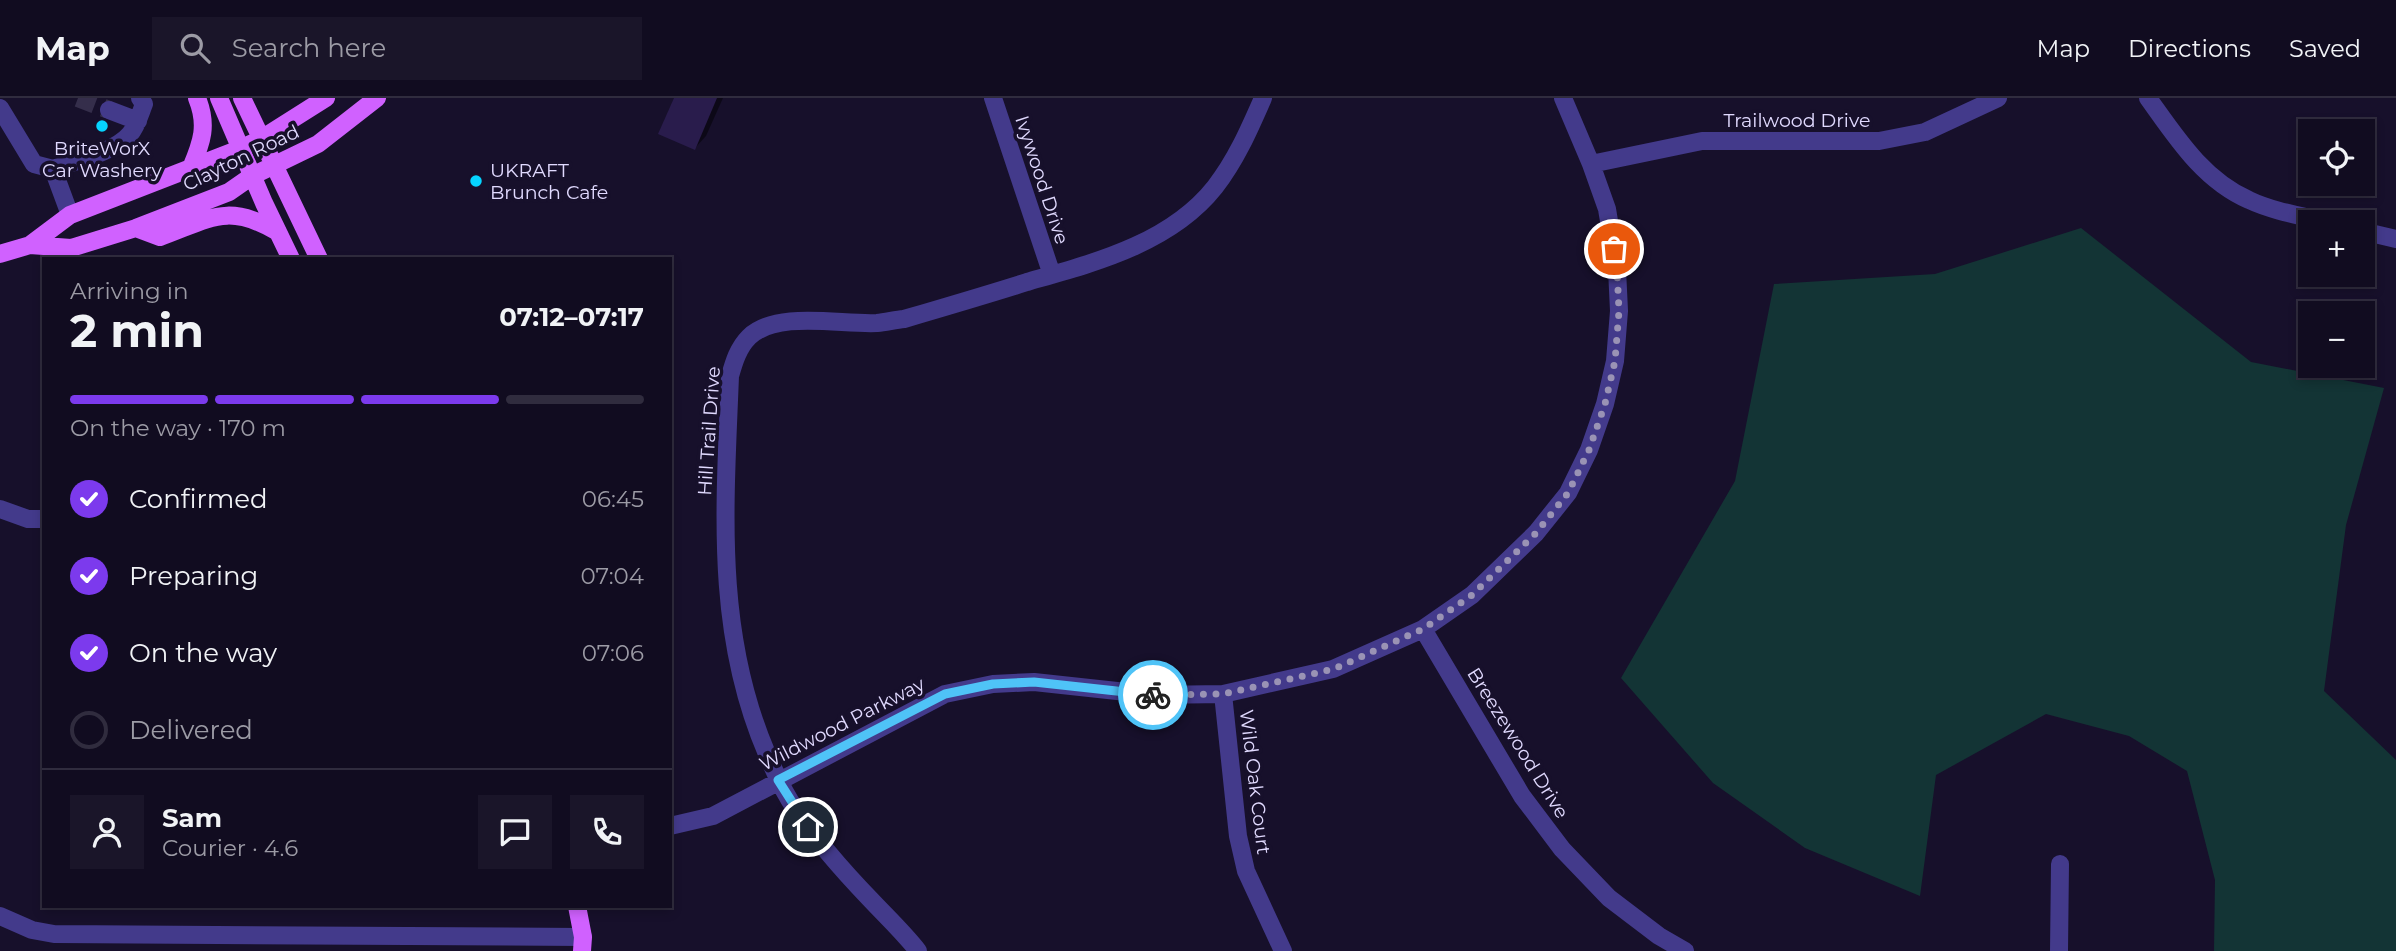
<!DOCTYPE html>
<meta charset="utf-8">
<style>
body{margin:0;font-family:Montserrat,sans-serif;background:#1a1529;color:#f1f3f6;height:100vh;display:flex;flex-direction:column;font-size:26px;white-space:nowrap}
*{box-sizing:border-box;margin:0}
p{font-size:23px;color:#9c9ba5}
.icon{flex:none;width:38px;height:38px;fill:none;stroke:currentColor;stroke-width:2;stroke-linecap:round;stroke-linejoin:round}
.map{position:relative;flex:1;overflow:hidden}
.drawer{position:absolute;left:42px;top:159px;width:630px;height:651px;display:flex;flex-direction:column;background:#110c20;border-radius:0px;box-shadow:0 4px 10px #0003,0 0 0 2px #302c3e}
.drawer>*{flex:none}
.buttons{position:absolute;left:2298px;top:21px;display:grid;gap:14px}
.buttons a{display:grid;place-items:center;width:77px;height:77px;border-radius:0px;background:#110c20;box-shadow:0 4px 10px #0003,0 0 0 2px #302c3e;font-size:35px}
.pin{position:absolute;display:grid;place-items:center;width:60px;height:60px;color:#fff;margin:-30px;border:4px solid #fff;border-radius:50%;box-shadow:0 2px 7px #0007}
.courier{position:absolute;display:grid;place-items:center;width:70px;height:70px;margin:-35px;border:5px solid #4fc3f7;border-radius:50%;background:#fff;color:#222;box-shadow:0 2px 9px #0007}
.head em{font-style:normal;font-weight:700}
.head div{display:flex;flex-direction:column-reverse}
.head{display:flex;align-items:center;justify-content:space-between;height:119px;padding:0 28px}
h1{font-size:46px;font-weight:700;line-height:52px}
.bar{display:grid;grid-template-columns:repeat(4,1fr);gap:10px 7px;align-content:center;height:84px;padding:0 28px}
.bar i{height:9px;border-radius:5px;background:#302c3e}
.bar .on{background:#7c3aed}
.bar p{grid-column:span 4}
.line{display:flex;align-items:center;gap:18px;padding:0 28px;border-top:2px solid #302c3e}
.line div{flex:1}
.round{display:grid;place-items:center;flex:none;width:74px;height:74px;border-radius:0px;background:#1a1529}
ol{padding:0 28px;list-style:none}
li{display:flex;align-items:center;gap:21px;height:77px}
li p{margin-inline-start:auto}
li .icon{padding:7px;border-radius:50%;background:#7c3aed;color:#fff;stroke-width:4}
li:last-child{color:#9c9ba5}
li i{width:38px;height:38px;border:4px solid #302c3e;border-radius:50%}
header{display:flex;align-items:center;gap:42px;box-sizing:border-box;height:98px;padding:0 35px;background:#110c20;border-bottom:2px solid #302c3e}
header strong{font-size:33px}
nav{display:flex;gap:38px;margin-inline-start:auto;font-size:24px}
.search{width:490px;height:63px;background:#1a1529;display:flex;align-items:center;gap:18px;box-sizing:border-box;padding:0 24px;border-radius:0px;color:#9c9ba5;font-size:26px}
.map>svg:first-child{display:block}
.green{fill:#133435}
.shadow{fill:#0007}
.building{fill:#291c4c}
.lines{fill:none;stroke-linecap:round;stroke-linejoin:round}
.minor-tunnel{stroke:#352e4b;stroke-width:18;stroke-dasharray:18 9;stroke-linecap:butt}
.minor{stroke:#433a8b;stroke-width:18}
.major{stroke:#d061ff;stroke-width:18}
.done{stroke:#9a93b5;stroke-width:7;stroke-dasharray:0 12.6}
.route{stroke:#4fc3f7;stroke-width:9}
.poi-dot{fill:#06d4ff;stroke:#17102b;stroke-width:2.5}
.labels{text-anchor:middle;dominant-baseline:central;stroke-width:7;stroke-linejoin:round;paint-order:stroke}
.street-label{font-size:19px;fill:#e1daff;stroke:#17102b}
.poi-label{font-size:19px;fill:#e1daff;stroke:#17102b}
</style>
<header>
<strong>Map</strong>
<div class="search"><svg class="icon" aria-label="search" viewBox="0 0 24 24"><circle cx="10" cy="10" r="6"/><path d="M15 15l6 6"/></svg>Search here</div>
<nav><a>Map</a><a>Directions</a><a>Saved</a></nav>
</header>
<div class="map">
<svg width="2396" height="853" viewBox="0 0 2396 853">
<rect width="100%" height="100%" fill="#17102b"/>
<path class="green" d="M2081,130L2251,264L2384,290L2346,427L2324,593L2396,662V853H2214L2215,782L2187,673L2129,638L2046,616L1936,677L1920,798L1805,750L1713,685L1621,580L1735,383L1774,186L1935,176Z"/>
<path class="shadow" d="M676,0H723L706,38L695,50Z"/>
<path class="building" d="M674,0H717L695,52L658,36Z"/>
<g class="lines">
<path class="minor-tunnel" d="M78,0L109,12"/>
<path class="minor" d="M993,0L1052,177
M2148,0C2176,39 2203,82 2249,102C2272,113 2302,118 2327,124
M0,10L34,66L53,71
M109,12L138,23
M1591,66L1702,43H1879L1925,34L1998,0
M70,117L53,71C75,63 115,54 130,36C137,28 140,16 144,6L140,0
M2362,133L2396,141
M0,411L28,421H44
M1423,531L1522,698L1562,751L1609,800L1659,838L1685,853
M1223,596L1238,738L1246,773L1283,853
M670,728L713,718L945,596L993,586L1034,584L1154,597L1223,596L1333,571L1423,531L1472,497L1536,435L1568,395L1589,352L1605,306L1615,263L1619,213L1617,171L1607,111L1591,66L1563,0
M0,818L32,832L54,836L583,839
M918,853C904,835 887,819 871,802C844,774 818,745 796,712C784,695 775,675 767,656C714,533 725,408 730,278C734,264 738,250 749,239C777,212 841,227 877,225C886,224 895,222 904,221C945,209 986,197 1027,184C1093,165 1170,146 1215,89C1236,62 1249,32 1263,0
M2059,853L2060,766"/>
<path class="major" d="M219,0L264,105L291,161
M242,0L319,161
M191,70C202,44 208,27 197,0
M136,130L160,139C210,121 227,104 278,134
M30,147L71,150L136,130L229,94L252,78L318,46L377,0
M0,156L30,147L70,117L240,51L261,41L326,0
M577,808L583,839L582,853"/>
</g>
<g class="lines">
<path class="done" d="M1153,597L1223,596L1334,571L1423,531L1472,497L1502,468L1536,435L1568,395L1589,352L1605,306L1615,263L1619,213L1617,171L1614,151"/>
<path class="route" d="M808,729L778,682L945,596L993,586L1034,584L1153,597"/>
</g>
<g class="poi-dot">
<circle cx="102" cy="28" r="7"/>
<circle cx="476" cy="83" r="7"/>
</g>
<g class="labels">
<g class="street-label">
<text x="1797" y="22">Trailwood Drive</text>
<text transform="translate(241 60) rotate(-26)">Clayton Road</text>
<text transform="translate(1042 82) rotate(72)">Ivywood Drive</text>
<text transform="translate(709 333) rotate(-86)">Hill Trail Drive</text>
<text transform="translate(842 626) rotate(-27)">Wildwood Parkway</text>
<text transform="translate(1518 645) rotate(58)">Breezewood Drive</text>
<text transform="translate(1255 684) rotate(83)">Wild Oak Court</text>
</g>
<g class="poi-label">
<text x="102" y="50">BriteWorX<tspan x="102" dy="22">Car Washery</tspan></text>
<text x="490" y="72" text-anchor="start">UKRAFT<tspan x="490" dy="22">Brunch Cafe</tspan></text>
</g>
</g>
</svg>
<div class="buttons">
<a><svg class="icon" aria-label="locate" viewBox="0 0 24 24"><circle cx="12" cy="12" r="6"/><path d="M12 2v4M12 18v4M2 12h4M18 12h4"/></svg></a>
<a>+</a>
<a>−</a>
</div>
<div class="pin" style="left:1614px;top:151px;background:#ea580c"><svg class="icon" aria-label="bag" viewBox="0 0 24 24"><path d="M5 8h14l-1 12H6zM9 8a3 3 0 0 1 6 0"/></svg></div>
<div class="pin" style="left:808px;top:729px;background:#1f2937"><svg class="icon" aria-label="home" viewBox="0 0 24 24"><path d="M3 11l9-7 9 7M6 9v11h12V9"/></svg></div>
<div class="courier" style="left:1153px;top:597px"><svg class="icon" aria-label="bike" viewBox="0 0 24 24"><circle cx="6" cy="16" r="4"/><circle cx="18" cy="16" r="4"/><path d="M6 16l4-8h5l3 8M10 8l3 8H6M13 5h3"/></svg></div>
<section class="drawer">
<div class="head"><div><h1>2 min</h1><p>Arriving in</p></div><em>07:12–07:17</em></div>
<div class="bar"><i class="on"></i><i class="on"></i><i class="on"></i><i></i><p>On the way · 170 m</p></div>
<ol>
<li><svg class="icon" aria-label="check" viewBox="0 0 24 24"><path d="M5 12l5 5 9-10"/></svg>Confirmed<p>06:45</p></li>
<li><svg class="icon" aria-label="check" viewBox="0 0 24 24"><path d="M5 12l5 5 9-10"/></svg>Preparing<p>07:04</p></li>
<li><svg class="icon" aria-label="check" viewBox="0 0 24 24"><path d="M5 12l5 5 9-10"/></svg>On the way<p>07:06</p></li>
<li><i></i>Delivered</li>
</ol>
<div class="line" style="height:126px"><a class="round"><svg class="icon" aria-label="person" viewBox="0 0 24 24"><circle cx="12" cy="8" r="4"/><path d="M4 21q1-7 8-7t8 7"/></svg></a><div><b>Sam</b><p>Courier · 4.6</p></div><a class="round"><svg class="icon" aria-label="chat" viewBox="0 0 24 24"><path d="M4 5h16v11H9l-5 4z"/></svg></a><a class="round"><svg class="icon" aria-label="phone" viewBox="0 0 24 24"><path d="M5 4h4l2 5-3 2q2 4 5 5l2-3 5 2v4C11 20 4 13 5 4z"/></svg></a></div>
</section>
</div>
